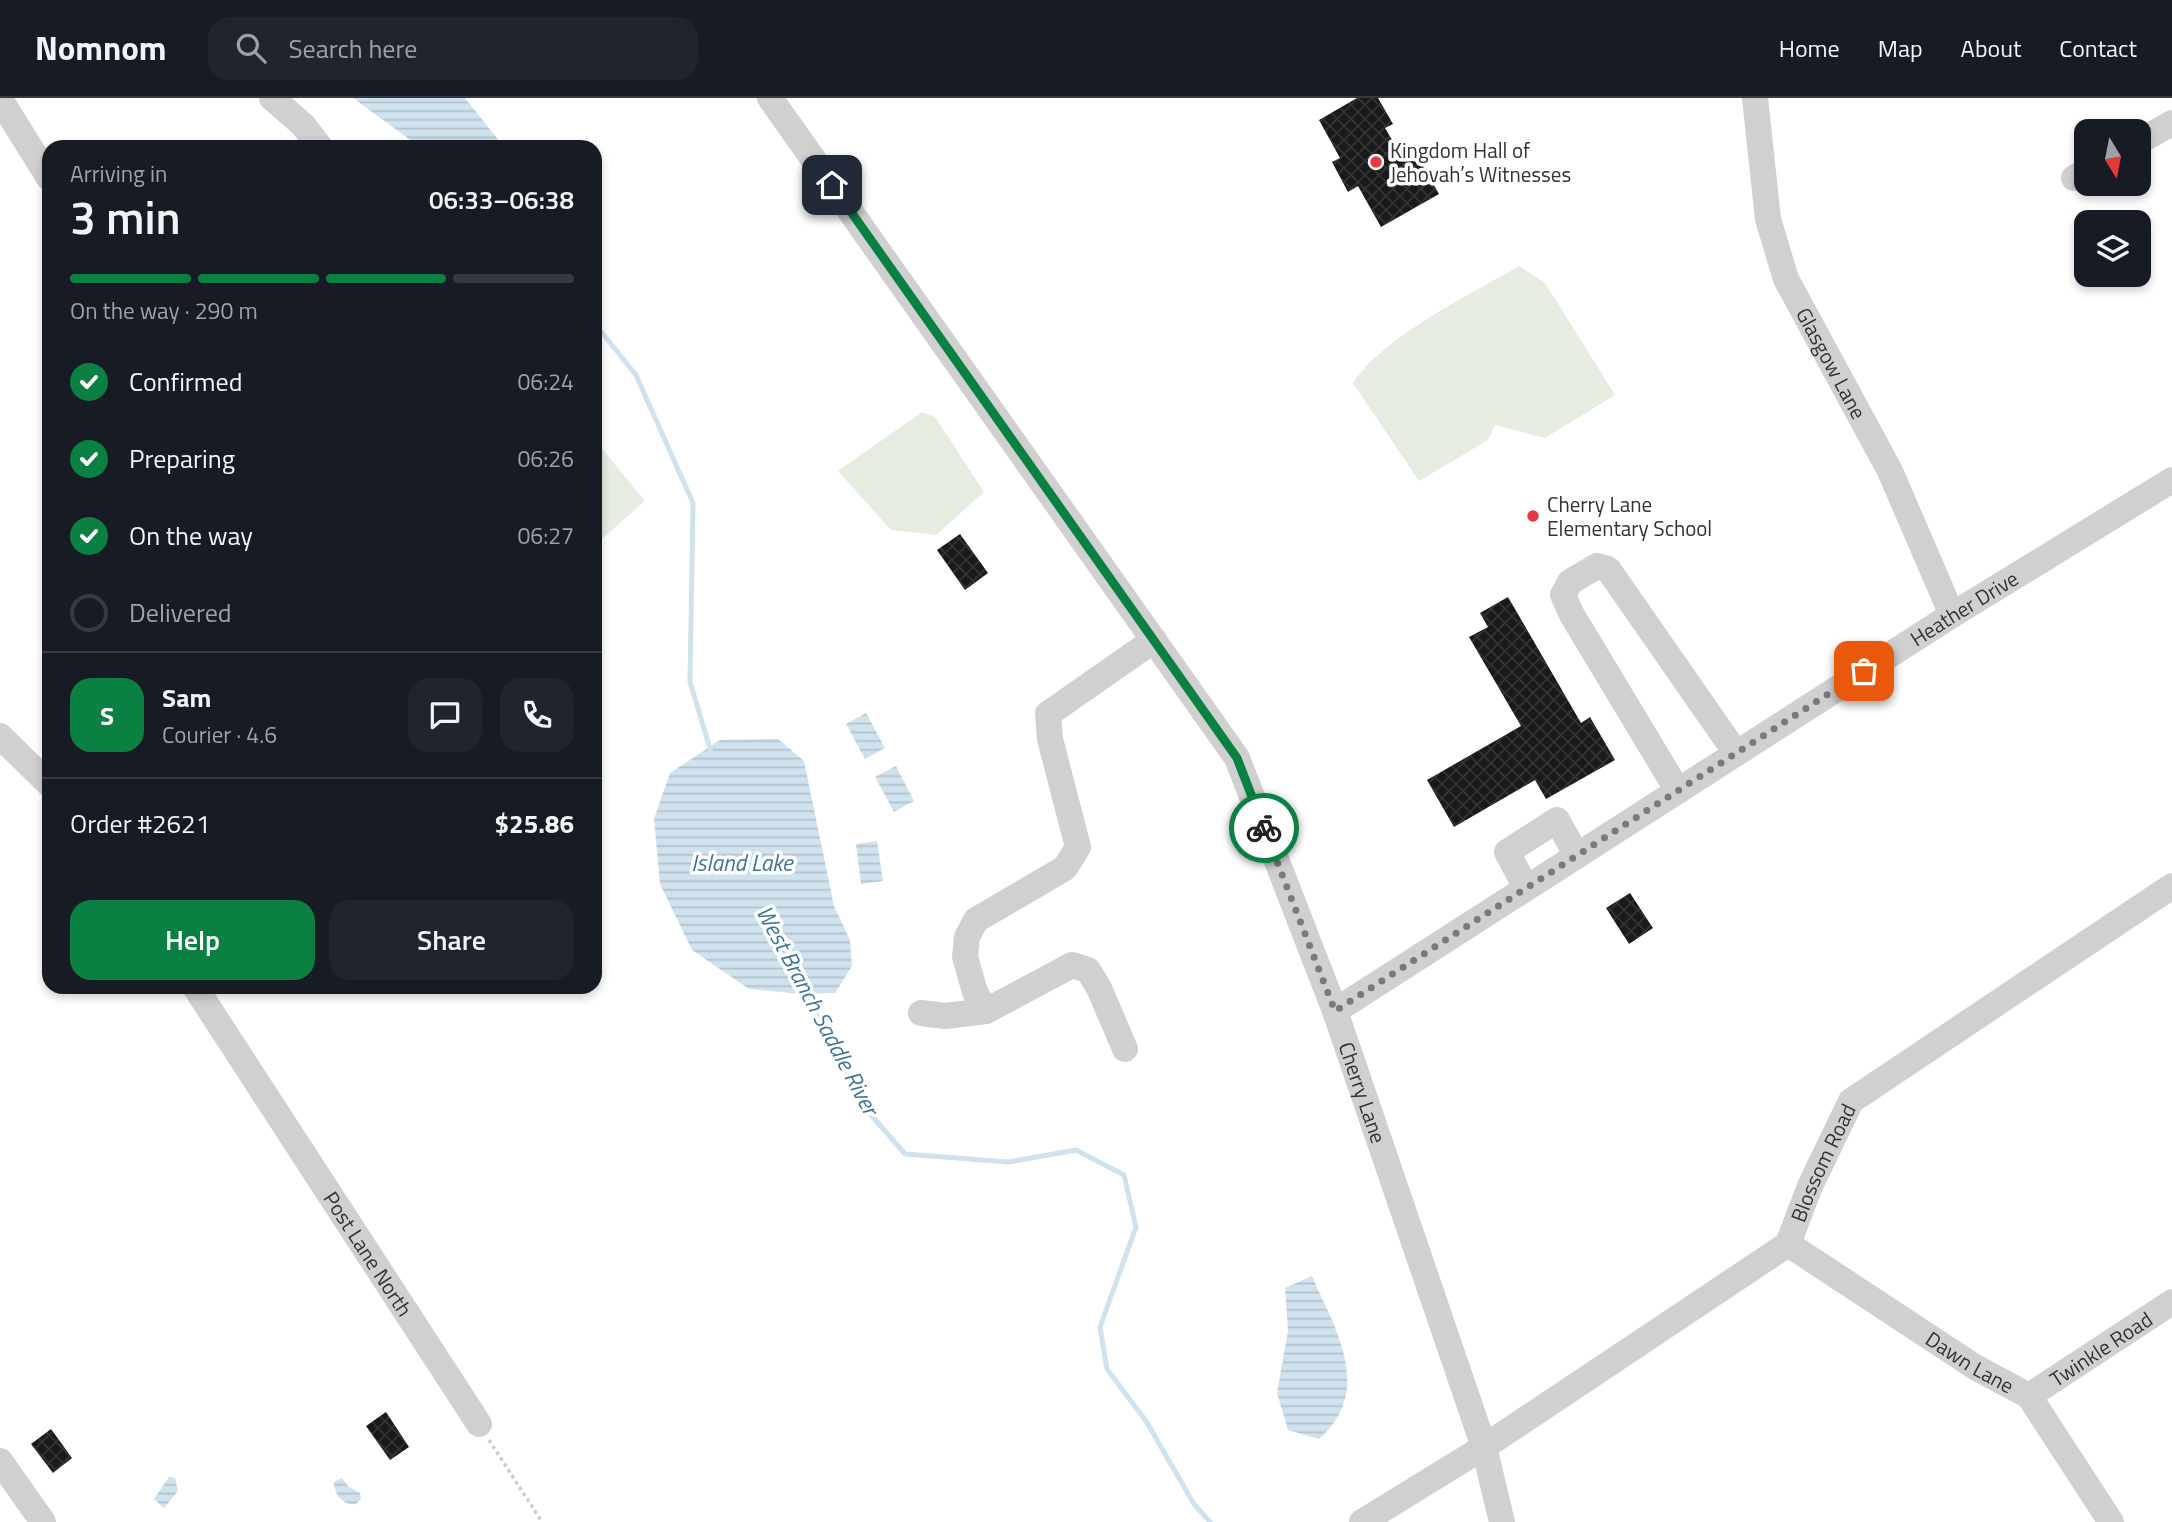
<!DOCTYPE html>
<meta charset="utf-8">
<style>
body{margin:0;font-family:"Titillium Web",sans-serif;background:#20242c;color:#f1f3f6;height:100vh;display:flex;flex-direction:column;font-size:26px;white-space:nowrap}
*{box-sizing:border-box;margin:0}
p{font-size:23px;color:#9ea1a6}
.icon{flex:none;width:38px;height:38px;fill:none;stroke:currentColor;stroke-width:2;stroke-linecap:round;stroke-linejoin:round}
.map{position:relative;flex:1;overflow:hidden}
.panel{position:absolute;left:42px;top:42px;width:560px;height:854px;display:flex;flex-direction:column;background:#171b24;border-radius:21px;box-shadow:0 4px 10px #0003}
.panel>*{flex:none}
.needle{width:46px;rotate:170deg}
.controls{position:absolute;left:2074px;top:21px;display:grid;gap:14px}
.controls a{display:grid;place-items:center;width:77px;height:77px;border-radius:14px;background:#171b24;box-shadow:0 4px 10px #0003;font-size:35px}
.pin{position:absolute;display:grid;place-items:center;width:60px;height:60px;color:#fff;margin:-30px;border-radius:14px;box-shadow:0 4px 10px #0006}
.courier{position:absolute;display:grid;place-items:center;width:70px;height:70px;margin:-35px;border:5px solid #0b8043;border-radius:50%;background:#fff;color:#222;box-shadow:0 2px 9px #0007}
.head em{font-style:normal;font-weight:600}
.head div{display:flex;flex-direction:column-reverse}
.head{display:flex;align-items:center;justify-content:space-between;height:119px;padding:0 28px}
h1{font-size:46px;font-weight:600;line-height:52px}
.bar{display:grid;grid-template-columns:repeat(4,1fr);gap:10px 7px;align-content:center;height:84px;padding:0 28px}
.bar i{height:9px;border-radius:5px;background:#363941}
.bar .selected{background:#0b8043}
.bar p{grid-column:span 4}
.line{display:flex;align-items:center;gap:18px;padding:0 28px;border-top:2px solid #363941}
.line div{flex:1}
.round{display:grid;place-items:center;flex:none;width:74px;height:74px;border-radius:21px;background:#20242c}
ol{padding:0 28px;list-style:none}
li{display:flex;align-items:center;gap:21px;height:77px}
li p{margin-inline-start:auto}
li .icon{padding:7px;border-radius:50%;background:#0b8043;color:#fff;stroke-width:4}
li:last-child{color:#9ea1a6}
li i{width:38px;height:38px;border:4px solid #363941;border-radius:50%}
.button{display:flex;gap:14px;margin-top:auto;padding:14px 28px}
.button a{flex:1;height:80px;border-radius:21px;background:#0b8043;color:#fff;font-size:28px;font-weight:600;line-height:80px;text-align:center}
.button a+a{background:#20242c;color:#f1f3f6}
header{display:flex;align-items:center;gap:42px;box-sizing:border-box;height:98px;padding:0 35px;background:#171b24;border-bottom:2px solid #363941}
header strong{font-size:33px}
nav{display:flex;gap:38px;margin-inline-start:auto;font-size:24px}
.search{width:490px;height:63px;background:#20242c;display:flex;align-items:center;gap:18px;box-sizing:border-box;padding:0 24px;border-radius:21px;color:#9ea1a6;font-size:26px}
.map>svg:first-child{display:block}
.pitch{fill:#e6ecdf}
.water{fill:url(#water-rules)}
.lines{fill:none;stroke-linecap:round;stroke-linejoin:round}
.stream{stroke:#cfe2ee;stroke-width:5}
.building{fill:url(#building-cross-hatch)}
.path{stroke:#cdcdcd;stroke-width:3.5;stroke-dasharray:3.5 3.5;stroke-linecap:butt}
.minor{stroke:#d0d0d0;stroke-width:26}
.done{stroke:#7a7a7a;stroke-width:7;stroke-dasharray:0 12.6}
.route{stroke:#0b8043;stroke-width:9}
.poi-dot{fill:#e63946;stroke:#fff;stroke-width:2.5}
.labels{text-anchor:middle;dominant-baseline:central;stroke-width:7;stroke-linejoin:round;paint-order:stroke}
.poi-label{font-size:21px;fill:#333;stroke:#fff;text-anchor:start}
.street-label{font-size:21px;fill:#333;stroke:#fff}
.water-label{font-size:23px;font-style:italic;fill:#3f7597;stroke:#fff}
</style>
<header>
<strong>Nomnom</strong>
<div class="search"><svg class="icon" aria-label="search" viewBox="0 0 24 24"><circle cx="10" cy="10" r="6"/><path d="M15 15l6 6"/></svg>Search here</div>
<nav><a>Home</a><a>Map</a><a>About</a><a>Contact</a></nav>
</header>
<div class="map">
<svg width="2172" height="1424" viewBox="0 0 2172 1424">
<defs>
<pattern id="water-rules" width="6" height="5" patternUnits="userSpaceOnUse" patternTransform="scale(1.75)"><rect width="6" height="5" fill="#cfe2ee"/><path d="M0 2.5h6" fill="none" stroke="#b2c2cd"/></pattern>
<pattern id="building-cross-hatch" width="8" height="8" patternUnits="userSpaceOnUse" patternTransform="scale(1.75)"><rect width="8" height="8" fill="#1a1a1a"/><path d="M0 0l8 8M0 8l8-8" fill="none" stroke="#333"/></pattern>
</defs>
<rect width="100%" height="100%" fill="#fff"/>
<path class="pitch" d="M1519,168L1545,185L1615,297L1545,340L1495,327L1488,342L1419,383L1353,285C1383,239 1471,196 1519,168Z
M922,314L935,319L984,394L936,437L891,432L838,373Z
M595,342L645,403L595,447Z"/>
<path class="water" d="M353,0H465L504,49H420Z
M866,615L885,650L865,661L846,626Z
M778,641L804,663L834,808L850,842L852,868L835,895L801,896L749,891L692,852L660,786L654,721L670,675L720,642Z
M896,668L914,703L894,714L875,679Z
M877,743L883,783L861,786L856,746Z
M1312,1178C1336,1233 1374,1292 1319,1341L1288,1332L1277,1295L1288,1233L1285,1190Z
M169,1379L175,1380L178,1393L164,1410L154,1401Z
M342,1380L348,1388L360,1395L361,1401L356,1406C343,1408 334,1396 334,1384Z"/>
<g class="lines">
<path class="stream" d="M595,226L636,277L693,405L690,584L711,654
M803,890L865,1010L905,1056L1008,1064L1076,1052L1124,1077L1136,1129L1100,1229L1107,1271L1146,1323L1194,1406L1210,1424"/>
</g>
<path class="building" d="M1357,0H1378L1393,26L1385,30L1405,64L1417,57L1439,96L1381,129L1358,88L1348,94L1332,64L1340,60L1319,22Z
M960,436L988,475L965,492L937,452Z
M1508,499L1581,625L1590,619L1615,662L1546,701L1535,682L1454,729L1427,682L1521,628L1469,539L1488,529L1480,515Z
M1630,795L1653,830L1629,846L1606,810Z
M386,1314L409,1349L390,1362L366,1328Z
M51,1331L72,1360L53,1375L31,1346Z"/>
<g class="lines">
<path class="path" d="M489,1342L542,1424"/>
<g class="minor">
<path d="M272,0L303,27L320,49"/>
<path id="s1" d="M770,0L1237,660L1335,913L1484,1349L1502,1424"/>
<path id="s2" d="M1755,0L1768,121L1786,181L1890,373L1952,517"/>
<path d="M0,1L49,80"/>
<path d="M2138,44L2172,25"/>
<path d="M2074,80L2086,73"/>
<path d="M0,638L49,686"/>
<path d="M1678,693L1572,517L1563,497L1570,484L1597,468L1608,471L1736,655"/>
<path d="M1526,790L1507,754L1557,722L1577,758"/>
<path id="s3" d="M195,889L479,1326"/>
<path d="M986,913L975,894L965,859L967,839L976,822L1065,770L1078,749L1050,641L1048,616L1154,542"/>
<path id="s4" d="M1335,913L1952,517L2172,382"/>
<path d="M921,915L945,918L986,913L1072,867L1088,872L1099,890L1125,951"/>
<path id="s5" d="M1788,1146L1975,1269L2029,1298L2111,1424"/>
<path id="s6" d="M2029,1298L2172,1204"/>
<path d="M0,1363L43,1424"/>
<path id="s7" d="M1362,1424L1484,1349L1788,1146L1810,1088L1851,1003L2172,788"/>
</g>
</g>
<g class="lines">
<path class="done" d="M1264,730L1335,913L1864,573"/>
<path class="route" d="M832,87L1237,660L1264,730"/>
</g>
<g class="poi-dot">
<circle cx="1376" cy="64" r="7"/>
<circle cx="1533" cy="418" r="7"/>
</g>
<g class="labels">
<g class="poi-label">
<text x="1390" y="52">Kingdom Hall of<tspan x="1390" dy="24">Jehovah’s Witnesses</tspan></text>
<text x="1547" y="406">Cherry Lane<tspan x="1547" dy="24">Elementary School</tspan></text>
</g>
<g class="street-label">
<text stroke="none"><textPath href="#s2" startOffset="280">Glasgow Lane</textPath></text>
<text stroke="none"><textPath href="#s4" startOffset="747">Heather Drive</textPath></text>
<text stroke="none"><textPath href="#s1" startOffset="1166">Cherry Lane</textPath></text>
<text stroke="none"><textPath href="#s7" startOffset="597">Blossom Road</textPath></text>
<text stroke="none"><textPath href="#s3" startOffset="318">Post Lane North</textPath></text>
<text stroke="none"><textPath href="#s6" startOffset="86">Twinkle Road</textPath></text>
<text stroke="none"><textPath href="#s5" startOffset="217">Dawn Lane</textPath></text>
</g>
<g class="water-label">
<text x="742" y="764">Island Lake</text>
<text transform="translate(818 912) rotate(62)">West Branch Saddle River</text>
</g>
</g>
</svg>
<div class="controls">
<a><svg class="needle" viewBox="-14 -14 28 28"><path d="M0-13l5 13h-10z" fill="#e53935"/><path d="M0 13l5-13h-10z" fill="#9ea1a6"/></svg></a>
<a><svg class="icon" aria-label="layers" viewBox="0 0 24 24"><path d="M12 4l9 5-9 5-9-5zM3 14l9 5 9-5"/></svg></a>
</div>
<div class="pin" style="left:1864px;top:573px;background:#ea580c"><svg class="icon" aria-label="bag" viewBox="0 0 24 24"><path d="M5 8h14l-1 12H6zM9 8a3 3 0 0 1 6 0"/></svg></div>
<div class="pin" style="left:832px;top:87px;background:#1f2937"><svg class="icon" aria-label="home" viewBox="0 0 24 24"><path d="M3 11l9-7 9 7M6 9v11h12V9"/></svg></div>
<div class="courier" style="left:1264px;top:730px"><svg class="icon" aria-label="bike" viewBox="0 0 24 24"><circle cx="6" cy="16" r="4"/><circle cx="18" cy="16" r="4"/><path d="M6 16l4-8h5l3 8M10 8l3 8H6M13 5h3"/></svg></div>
<section class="panel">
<div class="head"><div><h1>3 min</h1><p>Arriving in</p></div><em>06:33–06:38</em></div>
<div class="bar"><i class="selected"></i><i class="selected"></i><i class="selected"></i><i></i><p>On the way · 290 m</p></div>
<ol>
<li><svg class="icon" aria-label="check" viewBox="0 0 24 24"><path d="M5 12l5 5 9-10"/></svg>Confirmed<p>06:24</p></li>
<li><svg class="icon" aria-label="check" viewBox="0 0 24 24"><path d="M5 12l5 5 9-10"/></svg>Preparing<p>06:26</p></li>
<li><svg class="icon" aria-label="check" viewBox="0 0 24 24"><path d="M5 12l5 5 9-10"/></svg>On the way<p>06:27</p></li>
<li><i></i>Delivered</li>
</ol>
<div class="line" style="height:126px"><b class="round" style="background:#0b8043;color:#fff">S</b><div><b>Sam</b><p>Courier · 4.6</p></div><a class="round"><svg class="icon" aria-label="chat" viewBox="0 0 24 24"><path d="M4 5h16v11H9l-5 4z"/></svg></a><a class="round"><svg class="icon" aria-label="phone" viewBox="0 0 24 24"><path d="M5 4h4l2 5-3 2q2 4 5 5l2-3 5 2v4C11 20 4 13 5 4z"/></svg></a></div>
<div class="line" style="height:91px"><div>Order #2621</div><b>$25.86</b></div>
<div class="button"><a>Help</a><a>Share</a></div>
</section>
</div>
